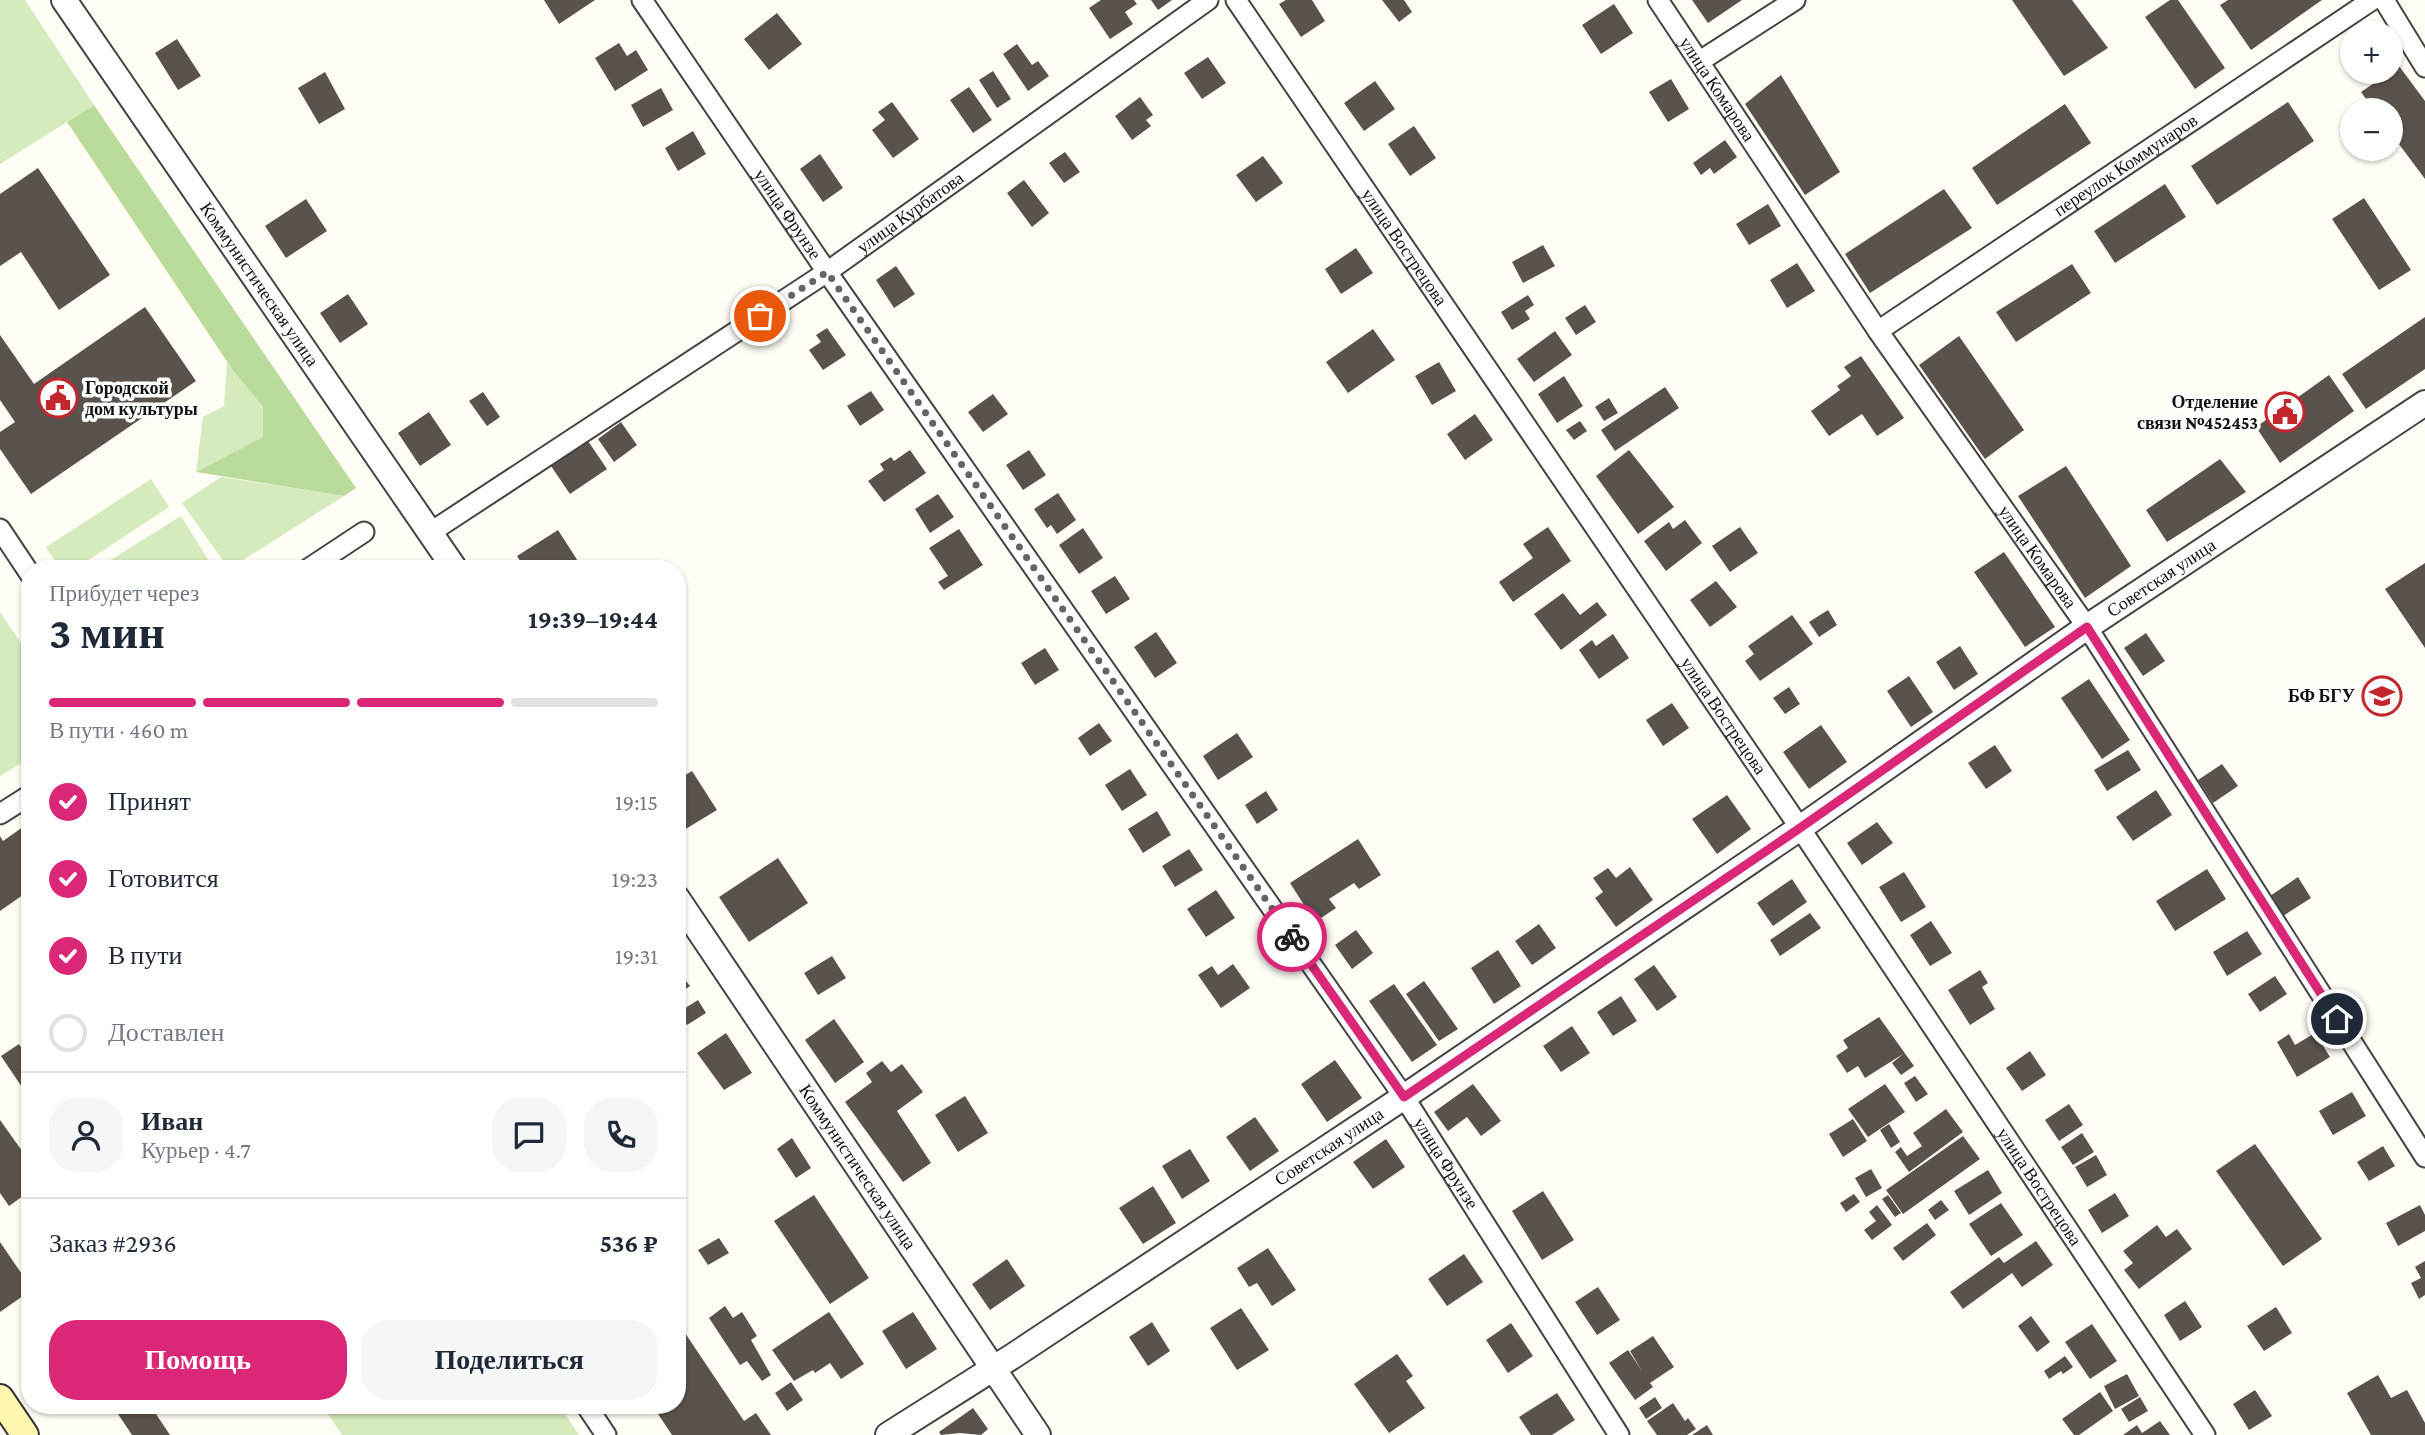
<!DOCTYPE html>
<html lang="ru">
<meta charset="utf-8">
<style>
body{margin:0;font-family:"Crimson Pro",serif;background:#f6f6f7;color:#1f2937;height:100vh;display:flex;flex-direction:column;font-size:26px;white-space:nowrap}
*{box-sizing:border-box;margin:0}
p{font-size:23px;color:#747a83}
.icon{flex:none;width:38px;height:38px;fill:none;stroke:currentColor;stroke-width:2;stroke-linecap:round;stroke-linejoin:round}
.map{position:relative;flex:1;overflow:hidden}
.panel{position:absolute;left:21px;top:560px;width:665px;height:854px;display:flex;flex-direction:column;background:#fff;border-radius:28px;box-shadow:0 2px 5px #0004}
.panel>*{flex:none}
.buttons{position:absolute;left:2340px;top:21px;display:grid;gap:14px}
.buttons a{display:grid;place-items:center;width:63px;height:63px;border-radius:50%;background:#fff;box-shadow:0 2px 5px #0004;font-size:35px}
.pin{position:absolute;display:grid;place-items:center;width:60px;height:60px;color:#fff;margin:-30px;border:4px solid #fff;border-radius:50%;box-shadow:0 2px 7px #0007}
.courier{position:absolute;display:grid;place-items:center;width:70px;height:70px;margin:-35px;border:5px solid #db2777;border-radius:50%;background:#fff;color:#222;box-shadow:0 2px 9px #0007}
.headline em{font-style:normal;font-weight:700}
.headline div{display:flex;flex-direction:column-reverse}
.headline{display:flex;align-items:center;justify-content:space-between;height:119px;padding:0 28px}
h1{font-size:46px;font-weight:700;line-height:52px}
.bar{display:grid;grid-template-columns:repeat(4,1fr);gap:10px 7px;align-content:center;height:84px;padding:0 28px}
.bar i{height:9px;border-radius:5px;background:#e0e1e3}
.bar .active{background:#db2777}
.bar p{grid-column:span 4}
.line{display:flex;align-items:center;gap:18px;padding:0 28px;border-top:2px solid #e0e1e3}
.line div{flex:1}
.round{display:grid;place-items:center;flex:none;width:74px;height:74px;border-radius:28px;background:#f6f6f7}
ol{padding:0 28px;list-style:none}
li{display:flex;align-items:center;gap:21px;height:77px}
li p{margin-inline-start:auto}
li .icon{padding:7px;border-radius:50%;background:#db2777;color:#fff;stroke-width:4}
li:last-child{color:#747a83}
li i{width:38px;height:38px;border:4px solid #e0e1e3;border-radius:50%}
.action{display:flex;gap:14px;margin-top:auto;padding:14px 28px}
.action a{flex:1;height:80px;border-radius:28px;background:#db2777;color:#fff;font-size:28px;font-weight:700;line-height:80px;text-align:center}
.action a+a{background:#f6f6f7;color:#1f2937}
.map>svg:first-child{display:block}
.green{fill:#d5ebbd}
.forest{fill:#b9dc9c}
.building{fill:#5a524d}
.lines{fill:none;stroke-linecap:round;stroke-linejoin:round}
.minor-casing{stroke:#444;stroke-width:23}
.tertiary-casing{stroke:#444;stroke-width:28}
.secondary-casing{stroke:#333;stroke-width:30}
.minor{stroke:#fff;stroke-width:19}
.tertiary{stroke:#fff;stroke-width:24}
.secondary{stroke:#fff6b0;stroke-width:26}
.done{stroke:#646461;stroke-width:7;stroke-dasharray:0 12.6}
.route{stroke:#db2777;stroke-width:9}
.labels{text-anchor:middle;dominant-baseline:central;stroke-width:7;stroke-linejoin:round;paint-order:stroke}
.street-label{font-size:18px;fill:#111;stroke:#fff}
.poi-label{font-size:18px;font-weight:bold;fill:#111;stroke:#fff;text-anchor:end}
</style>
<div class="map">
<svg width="2425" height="1435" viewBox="0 0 2425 1435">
<rect width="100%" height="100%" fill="#fffdf5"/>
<path class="green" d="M0,0H25L94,105L0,164Z
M227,363L263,407L264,437L196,472L203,417L224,406Z
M221,477L344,496L229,569L182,503Z
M151,479L169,507L75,569H60L46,547Z
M181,516L214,569H96Z
M0,612L30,656V758L0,776Z
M322,1405H559L579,1435H342Z"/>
<path class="forest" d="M94,105L356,488L344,496L196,472L263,437V407L232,369L67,122Z"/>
<path class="building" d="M544,0H595L559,24Z
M1101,0H1134L1137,4L1125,12L1133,24L1110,39L1089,8Z
M1151,0H1172L1158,10Z
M1286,0H1312L1325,21L1301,37L1279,4Z
M1382,0H1404L1412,12L1399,22Z
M1692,0H1742L1708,23Z
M2012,0H2072L2108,48L2064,76Z
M2170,0H2178L2225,68L2195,89L2145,17Z
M2228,0H2322L2251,50L2220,5Z
M1614,4L1633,33L1601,54L1582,25Z
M777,13L802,44L769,70L744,39Z
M177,39L201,76L178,90L155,53Z
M619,43L627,56L636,50L648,70L615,91L595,58Z
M1017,44L1032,65L1038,61L1049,76L1028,91L1003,54Z
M1208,57L1226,83L1202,99L1184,73Z
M2399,66L2425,101V179L2390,132V110H2374L2361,92Z
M993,71L1011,99L997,108L979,80Z
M325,72L345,109L319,124L298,88Z
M1781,75L1840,172L1805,195L1745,104Z
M1671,79L1689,109L1668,122L1649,92Z
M1375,81L1395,109L1364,131L1344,103Z
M969,87L992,120L973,133L950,100Z
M661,88L673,110L643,127L631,105Z
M1140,97L1153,115L1146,120L1151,126L1132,140L1115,116Z
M892,102L919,139L893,158L872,130L885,120L878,112Z
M2288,102L2314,141L2217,205L2191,166Z
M2065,104L2091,143L1997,205L1972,168Z
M1414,126L1436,158L1410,176L1388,144Z
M693,131L706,154L678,171L665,148Z
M1725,140L1737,157L1714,174L1710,168L1701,175L1693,163Z
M1065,152L1080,172L1064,183L1049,163Z
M820,154L843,188L823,202L800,169Z
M1263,156L1283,183L1256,202L1236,175Z
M38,168L110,275L59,310L21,252L0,266V194Z
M1024,180L1049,213L1032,227L1007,193Z
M2165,184L2186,217L2115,263L2094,231Z
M1944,189L1972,228L1870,293L1845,254Z
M2364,198L2411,270L2379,290L2332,219Z
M306,199L327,231L286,258L265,226Z
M1768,204L1781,226L1749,245L1736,224Z
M1543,245L1555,266L1523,283L1512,262Z
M1356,248L1373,273L1341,294L1325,269Z
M1797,263L1815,291L1787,308L1770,280Z
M2072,264L2091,293L2016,342L1996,312Z
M896,266L915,294L894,308L876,280Z
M348,294L368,324L340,343L320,313Z
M1528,295L1534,305L1525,311L1530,319L1512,330L1501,312Z
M1585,305L1596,322L1576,335L1565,318Z
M145,307L196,381L31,494L0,449V432L15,422L0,400V335L34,384Z
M2425,317V369L2366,409L2342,374Z
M827,328L846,355L823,370L809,350L821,342L816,335Z
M1373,329L1395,360L1348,393L1326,362Z
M1555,331L1572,355L1534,382L1517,359Z
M1959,336L2024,430L1985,459L1919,365Z
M1861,356L1904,418L1877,436L1862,414L1829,436L1811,411L1840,390L1837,386L1851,376L1844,367Z
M1439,362L1456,391L1432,405L1415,376Z
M2329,375L2354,411L2280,463L2256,427Z
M1564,376L1583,406L1557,423L1538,394Z
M1665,387L1679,408L1615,451L1601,430Z
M871,391L884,410L860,426L847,406Z
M483,392L500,417L487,426L469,401Z
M993,394L1008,414L983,432L968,412Z
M1609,398L1618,413L1604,421L1595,407Z
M429,412L451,445L420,466L398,433Z
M1475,414L1493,440L1465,460L1447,434Z
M1580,421L1587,431L1574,440L1566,430Z
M621,422L637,445L614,462L598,439Z
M588,441L607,469L570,494L551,466Z
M910,450L926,473L884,502L868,481L884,470L880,464L891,457L894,461Z
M1029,450L1046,475L1023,490L1006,465Z
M1629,450L1674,507L1638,534L1596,476Z
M2220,459L2246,492L2167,542L2146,510Z
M2066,466L2131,566L2085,598L2018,496Z
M1058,493L1076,520L1057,534L1051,525L1047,528L1034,509Z
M938,494L954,517L930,533L915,509Z
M1685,520L1702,543L1666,571L1644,541L1669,522L1673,529Z
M1548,527L1571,561L1513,602L1499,582L1533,558L1523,544Z
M1740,527L1758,553L1730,572L1712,546Z
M1083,528L1103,558L1079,574L1059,545Z
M959,529L983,565L944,590L938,582L948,576L929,548Z
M558,530L583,569H525L517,556Z
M2004,552L2055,627L2025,647L1974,572Z
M2425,563V648L2385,589Z
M1115,576L1130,599L1106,614L1091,591Z
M1716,581L1737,607L1710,627L1690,600Z
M1563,593L1580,615L1597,602L1607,615L1561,650L1534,614Z
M1828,610L1837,625L1819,637L1809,622Z
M1792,615L1813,644L1760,681L1745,661L1754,654L1748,646Z
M1156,632L1177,663L1155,678L1134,647Z
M2146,633L2165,661L2143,676L2124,648Z
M1613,634L1629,658L1599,679L1579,650L1592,640L1596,646Z
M1960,646L1978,674L1954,690L1936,662Z
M1045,648L1059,670L1035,685L1021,663Z
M1909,676L1933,712L1911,727L1887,691Z
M2089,679L2130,740L2102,759L2061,698Z
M1789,687L1800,704L1785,714L1773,698Z
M1672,703L1689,728L1663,746L1646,720Z
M1099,723L1112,741L1090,756L1078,738Z
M1821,725L1847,762L1809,789L1783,752Z
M1237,733L1253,757L1218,780L1203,756Z
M1995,745L2012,771L1986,789L1968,763Z
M2128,750L2141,770L2107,791L2094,770Z
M2222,764L2238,786L2213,803L2198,780Z
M1130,769L1147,795L1122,811L1105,785Z
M692,771L717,810L679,833L677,830V780Z
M2156,790L2172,815L2133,841L2116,817Z
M1266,791L1278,810L1257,824L1245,805Z
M1727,795L1751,829L1717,854L1692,819Z
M1157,811L1171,835L1143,853L1128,829Z
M30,822V871L24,875L30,884V890L0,911V836L3,841Z
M1877,822L1893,843L1862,865L1847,843Z
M1358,839L1381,875L1359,889L1354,883L1329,899L1336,908L1315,922L1290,883Z
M1189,849L1203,870L1175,887L1162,866Z
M778,858L808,903L749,942L719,897Z
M1630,867L1653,900L1616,927L1595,898L1603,892L1593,878L1608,868L1616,878Z
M2207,869L2226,899L2175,931L2156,901Z
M1904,872L1926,907L1901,922L1879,887Z
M2298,877L2311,898L2283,916L2270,896Z
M1792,879L1807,902L1773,926L1757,903Z
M1216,890L1235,918L1206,937L1187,909Z
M1810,913L1821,928L1780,956L1770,940Z
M1931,921L1952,953L1930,966L1910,935Z
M1539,924L1556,948L1532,965L1515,941Z
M1356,930L1373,953L1352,969L1335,945Z
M2247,931L2262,954L2227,976L2213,952Z
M1498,950L1521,986L1494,1004L1471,968Z
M832,956L846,978L818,995L804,973Z
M1233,964L1250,988L1221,1008L1198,975L1212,966L1218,975Z
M1654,965L1677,997L1657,1011L1634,979Z
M677,970L690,986L677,995Z
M1980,970L1988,983L1982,987L1995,1009L1970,1025L1948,990Z
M2275,976L2287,994L2260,1012L2248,994Z
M1424,981L1458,1029L1439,1041L1406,994Z
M1394,984L1437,1045L1412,1062L1369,1001Z
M1621,996L1637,1021L1613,1036L1597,1012Z
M698,1000L706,1013L687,1025L679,1012Z
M1879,1017L1914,1066L1901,1075L1892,1063L1903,1054L1865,1078L1858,1066L1847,1073L1836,1056L1848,1048L1843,1040Z
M834,1019L864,1062L835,1083L805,1040Z
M1572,1026L1590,1053L1561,1072L1543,1046Z
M726,1033L752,1073L724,1090L697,1053Z
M2315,1033L2330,1057L2297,1077L2277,1042L2289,1034L2295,1045Z
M19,1044L30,1061V1099L1,1056Z
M2030,1051L2046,1075L2022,1091L2006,1068Z
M1335,1060L1362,1098L1327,1122L1301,1084Z
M882,1061L891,1072L902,1064L923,1092L897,1111L931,1163L903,1182L845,1102L872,1082L866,1073Z
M1915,1076L1928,1094L1916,1102L1904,1083Z
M1473,1084L1501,1121L1481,1136L1467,1117L1448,1131L1434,1112Z
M1885,1084L1905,1112L1868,1137L1848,1109Z
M2352,1092L2366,1116L2333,1135L2319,1111Z
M965,1096L988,1133L958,1152L935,1115Z
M2069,1104L2083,1125L2059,1141L2045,1120Z
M1946,1109L1963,1132L1909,1172L1895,1152L1901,1147L1907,1156L1922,1146L1913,1133Z
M1255,1117L1279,1151L1250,1171L1226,1137Z
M1853,1119L1867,1141L1843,1157L1829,1134Z
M0,1120L30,1162V1191L9,1206L0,1193Z
M1889,1124L1900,1142L1891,1148L1880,1130Z
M2082,1133L2094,1152L2073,1165L2061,1147Z
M1963,1136L1980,1159L1903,1214L1886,1190Z
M792,1138L811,1168L796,1178L777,1149Z
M1386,1139L1405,1167L1373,1189L1353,1162Z
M2255,1144L2322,1239L2283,1266L2216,1171Z
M2383,1146L2395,1166L2369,1181L2357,1162Z
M1190,1149L1210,1181L1182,1199L1162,1166Z
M2096,1155L2107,1175L2087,1187L2075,1167Z
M1871,1169L1882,1188L1866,1197L1855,1178Z
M1988,1170L2002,1193L1969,1215L1954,1191Z
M1153,1186L1176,1223L1143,1244L1119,1208Z
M1543,1191L1574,1240L1542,1260L1512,1211Z
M2115,1193L2129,1216L2102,1233L2088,1210Z
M1854,1194L1860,1202L1846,1212L1840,1203Z
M814,1195L869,1278L830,1304L774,1221Z
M1888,1195L1901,1213L1895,1217L1882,1199Z
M1941,1200L1949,1210L1935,1220L1928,1210Z
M2001,1203L2023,1235L1991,1256L1969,1224Z
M1877,1205L1892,1225L1872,1240L1864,1230L1876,1221L1869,1212Z
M2420,1205L2425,1215V1231L2398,1246L2386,1223Z
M1927,1223L1936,1235L1903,1261L1893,1248Z
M2157,1225L2166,1237L2177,1229L2192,1249L2139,1289L2124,1270L2133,1263L2123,1251Z
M719,1238L729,1253L708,1265L698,1250Z
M2036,1241L2053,1265L2022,1287L2012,1273L1963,1309L1950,1292L1999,1257L2004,1263Z
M0,1242L30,1286V1291L0,1312Z
M1268,1248L1296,1290L1272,1306L1257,1283L1249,1287L1237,1268Z
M1464,1254L1483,1282L1447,1306L1428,1279Z
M1007,1259L1025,1286L990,1310L972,1284Z
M2425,1261V1295L2419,1299L2411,1283L2421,1278L2415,1267Z
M1598,1287L1620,1320L1597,1335L1575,1302Z
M2185,1301L2202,1327L2180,1341L2164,1315Z
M725,1306L733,1318L742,1312L757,1336L751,1340L771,1375L762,1381L747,1361L740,1365L709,1318Z
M2276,1307L2292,1333L2264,1351L2247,1326Z
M1241,1308L1269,1350L1237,1370L1210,1328Z
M829,1312L864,1364L841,1379L830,1363L815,1373L813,1370L794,1381L772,1350Z
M913,1312L937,1349L906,1369L882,1331Z
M2031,1316L2050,1342L2037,1352L2018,1326Z
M677,1321L744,1421L756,1413L771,1435H672L652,1405H677Z
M1152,1322L1170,1351L1148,1366L1129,1337Z
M1511,1323L1533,1356L1508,1373L1486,1340Z
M2092,1324L2117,1361L2090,1379L2065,1342Z
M1653,1336L1674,1367L1650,1383L1653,1387L1635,1400L1609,1363L1628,1350L1642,1371L1630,1351Z
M1397,1354L1413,1376L1406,1381L1425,1408L1389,1433L1354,1384Z
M2065,1356L2073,1367L2063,1374L2061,1371L2049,1379L2044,1371Z
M2127,1374L2139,1396L2115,1409L2104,1386Z
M2378,1375L2391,1398L2407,1390L2425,1423V1435H2371L2347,1393Z
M791,1382L803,1400L787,1411L775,1393Z
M2255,1390L2272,1416L2249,1430L2233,1404Z
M2100,1392L2113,1411L2079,1435H2074L2062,1419Z
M1557,1393L1575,1420L1552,1435H1531L1519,1417Z
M1655,1397L1662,1408L1646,1419L1639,1408Z
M2140,1397L2148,1411L2129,1422L2121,1409Z
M1673,1403L1685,1421L1688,1418L1696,1429L1687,1435H1657L1647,1421Z
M132,1405H150L170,1435H132L118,1414Z
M973,1408L988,1429L981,1435L960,1433L941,1435L939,1432Z
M2160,1421L2170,1435H2123L2137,1425L2142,1433Z
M1707,1425L1713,1435H1692Z"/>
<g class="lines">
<g class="minor-casing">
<g id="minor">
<path id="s1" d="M642,0L827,272L1404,1097L1619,1435"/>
<path id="s2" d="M1236,0L1800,828L2205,1435"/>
<path id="s3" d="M1658,0L1878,331L2087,627L2425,1157"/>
<path d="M2384,0L2425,67"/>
<path d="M1700,61L1795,0"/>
<path id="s4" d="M1878,331L2372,0"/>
<path d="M0,529L30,574"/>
<path id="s5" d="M431,532L827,272L1208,0"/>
<path d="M308,569L364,532"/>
<path d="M0,814L30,795"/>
<path d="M586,1405L606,1435"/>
</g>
</g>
<g class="tertiary-casing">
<g id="tertiary">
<path id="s6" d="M64,0L455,569"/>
<path id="s7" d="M677,898L1038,1435"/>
<path id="s8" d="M888,1435L1013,1356L1404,1097L1800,828L2087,627L2425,403"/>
</g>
</g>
<g class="secondary-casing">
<path id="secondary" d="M0,1398L25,1435"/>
</g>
<use href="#minor" class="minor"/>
<use href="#tertiary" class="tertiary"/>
<use href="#secondary" class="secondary"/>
</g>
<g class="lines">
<path class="done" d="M760,316L827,272L1292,937"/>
<path class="route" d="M1292,937L1404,1097L1800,828L2087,627L2337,1019"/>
</g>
<defs>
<g id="civic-ring" transform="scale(2.0125)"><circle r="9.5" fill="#fff" stroke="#c4262e" stroke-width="1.5"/><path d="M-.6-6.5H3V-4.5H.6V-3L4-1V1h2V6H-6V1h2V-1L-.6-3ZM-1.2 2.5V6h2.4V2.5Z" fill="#c4262e"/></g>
<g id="university-ring" transform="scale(2.0125)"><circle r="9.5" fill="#fff" stroke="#c4262e" stroke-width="1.5"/><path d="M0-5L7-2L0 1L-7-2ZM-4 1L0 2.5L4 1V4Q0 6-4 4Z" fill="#c4262e"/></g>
</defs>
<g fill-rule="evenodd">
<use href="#civic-ring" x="58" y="398"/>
<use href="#civic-ring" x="2285" y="412"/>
<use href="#university-ring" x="2382" y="696"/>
</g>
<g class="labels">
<g class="street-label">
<text stroke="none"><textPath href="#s3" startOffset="107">улица Комарова</textPath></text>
<text stroke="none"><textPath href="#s4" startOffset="298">переулок Коммунаров</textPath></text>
<text stroke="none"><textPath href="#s5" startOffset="576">улица Курбатова</textPath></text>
<text stroke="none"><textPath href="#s1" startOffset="259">улица Фрунзе</textPath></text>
<text stroke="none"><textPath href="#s2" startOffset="299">улица Вострецова</textPath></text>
<text stroke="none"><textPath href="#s6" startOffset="345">Коммунистическая улица</textPath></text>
<text stroke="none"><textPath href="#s3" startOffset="674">улица Комарова</textPath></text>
<text stroke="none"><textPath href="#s8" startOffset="1535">Советская улица</textPath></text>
<text stroke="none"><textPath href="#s2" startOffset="866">улица Вострецова</textPath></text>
<text stroke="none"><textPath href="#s8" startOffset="527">Советская улица</textPath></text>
<text stroke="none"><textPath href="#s1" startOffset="1414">улица Фрунзе</textPath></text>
<text stroke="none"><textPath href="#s7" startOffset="324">Коммунистическая улица</textPath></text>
<text stroke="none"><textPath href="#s2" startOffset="1433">улица Вострецова</textPath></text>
</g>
<g class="poi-label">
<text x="85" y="388" text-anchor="start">Городской<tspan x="85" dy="21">дом культуры</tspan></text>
<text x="2258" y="402">Отделение<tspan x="2258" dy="21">связи №452453</tspan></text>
<text x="2355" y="696">БФ БГУ</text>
</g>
</g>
</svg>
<div class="buttons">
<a>+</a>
<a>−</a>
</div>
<div class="pin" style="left:760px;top:316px;background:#ea580c"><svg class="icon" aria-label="bag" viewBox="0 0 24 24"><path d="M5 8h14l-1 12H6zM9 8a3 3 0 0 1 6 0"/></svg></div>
<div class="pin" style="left:2337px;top:1019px;background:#1f2937"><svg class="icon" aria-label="home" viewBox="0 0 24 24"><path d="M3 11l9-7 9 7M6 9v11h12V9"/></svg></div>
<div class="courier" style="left:1292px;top:937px"><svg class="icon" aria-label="bike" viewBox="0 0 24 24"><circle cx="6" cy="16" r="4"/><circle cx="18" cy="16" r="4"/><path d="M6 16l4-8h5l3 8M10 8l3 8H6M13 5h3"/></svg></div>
<section class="panel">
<div class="headline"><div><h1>3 мин</h1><p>Прибудет через</p></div><em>19:39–19:44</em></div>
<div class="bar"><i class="active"></i><i class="active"></i><i class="active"></i><i></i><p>В пути · 460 m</p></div>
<ol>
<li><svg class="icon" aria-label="check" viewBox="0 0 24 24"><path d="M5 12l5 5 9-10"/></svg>Принят<p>19:15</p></li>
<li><svg class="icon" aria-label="check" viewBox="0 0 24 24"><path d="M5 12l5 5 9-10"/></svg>Готовится<p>19:23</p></li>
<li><svg class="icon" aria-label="check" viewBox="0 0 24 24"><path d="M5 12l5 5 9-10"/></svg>В пути<p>19:31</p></li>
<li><i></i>Доставлен</li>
</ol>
<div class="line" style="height:126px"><a class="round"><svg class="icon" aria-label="person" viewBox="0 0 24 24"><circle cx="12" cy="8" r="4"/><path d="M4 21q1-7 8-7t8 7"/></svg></a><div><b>Иван</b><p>Курьер · 4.7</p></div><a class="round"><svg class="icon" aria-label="chat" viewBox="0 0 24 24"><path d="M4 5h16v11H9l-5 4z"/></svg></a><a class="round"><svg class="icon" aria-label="phone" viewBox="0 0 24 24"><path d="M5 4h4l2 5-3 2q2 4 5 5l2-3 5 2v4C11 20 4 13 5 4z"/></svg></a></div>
<div class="line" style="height:91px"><div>Заказ #2936</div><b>536 ₽</b></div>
<div class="action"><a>Помощь</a><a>Поделиться</a></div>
</section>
</div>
